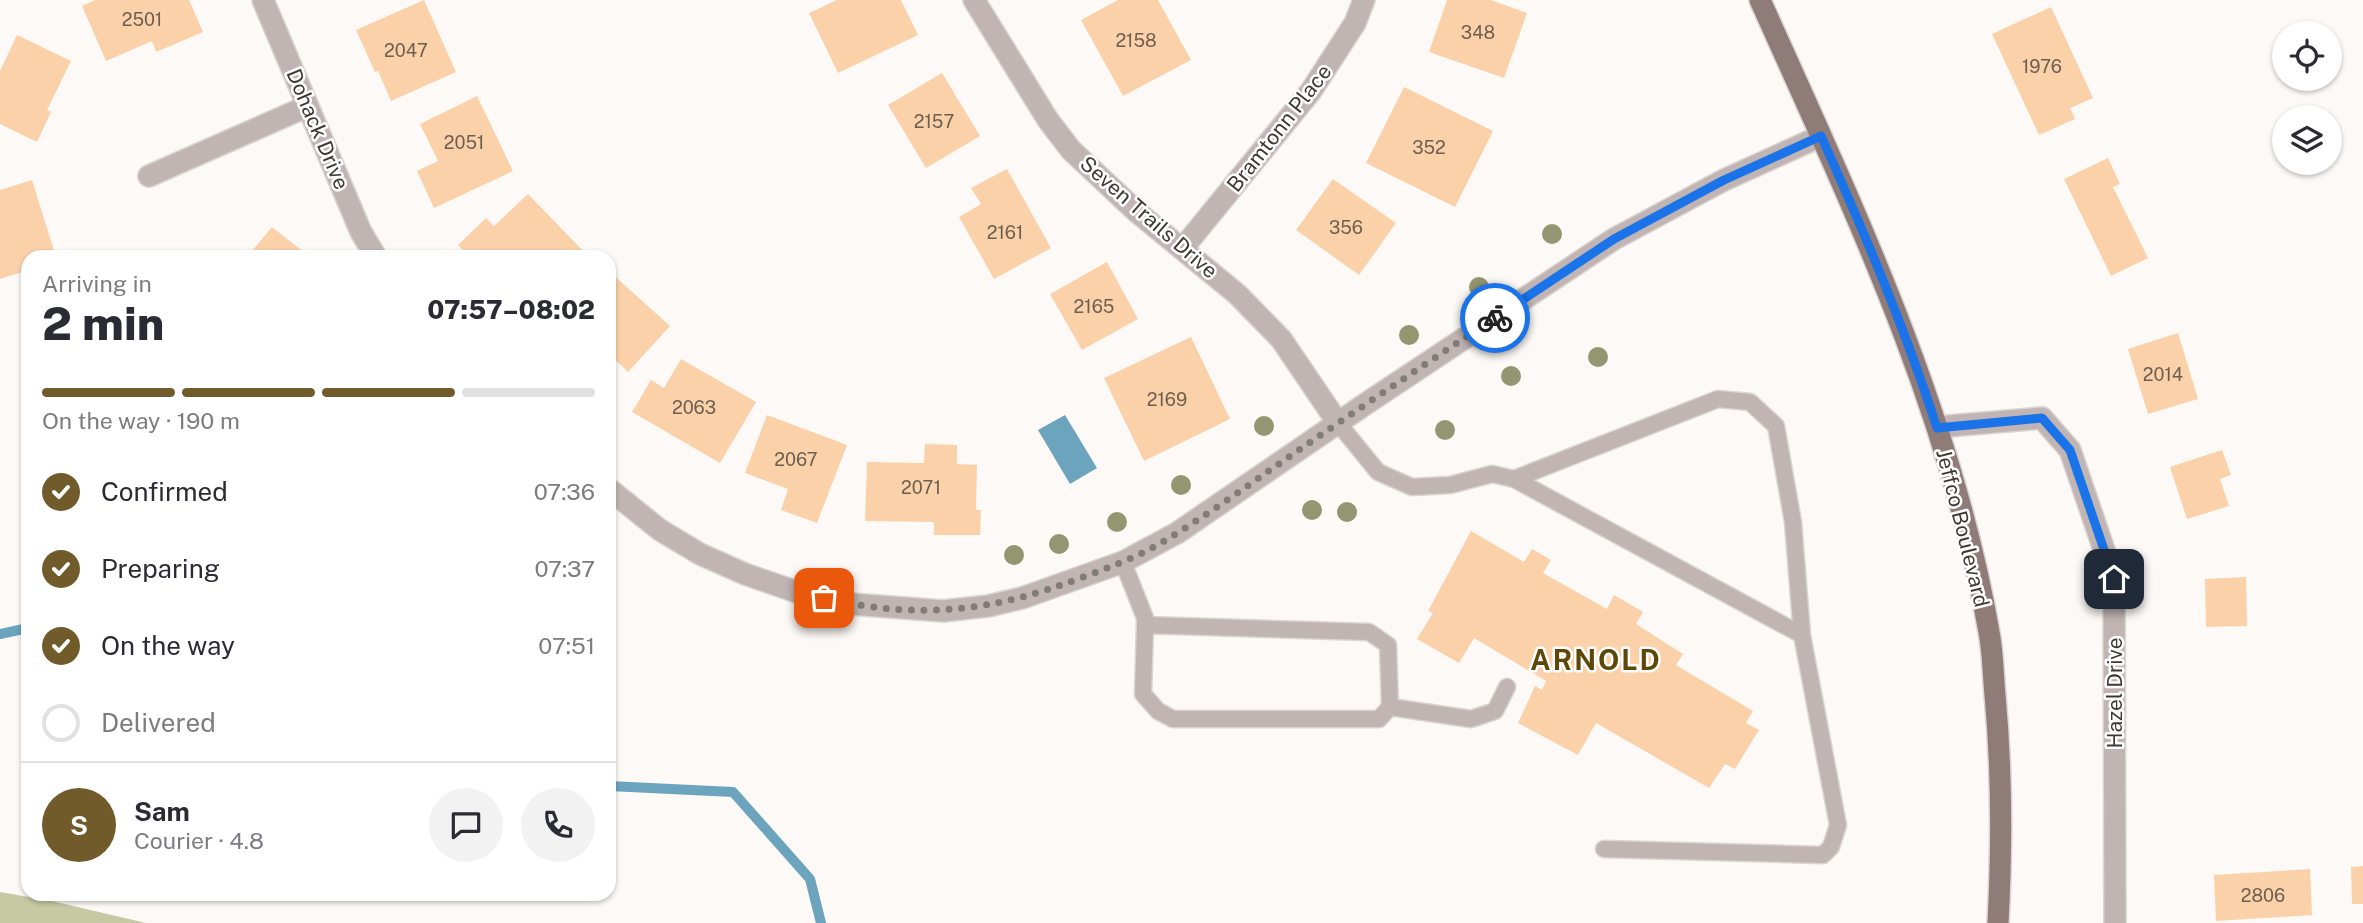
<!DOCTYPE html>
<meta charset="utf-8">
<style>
body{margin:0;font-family:"Public Sans",sans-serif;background:#f2f2f3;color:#2b2b33;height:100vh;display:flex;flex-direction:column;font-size:26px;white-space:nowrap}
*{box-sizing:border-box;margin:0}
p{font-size:23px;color:#7c7c81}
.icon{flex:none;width:38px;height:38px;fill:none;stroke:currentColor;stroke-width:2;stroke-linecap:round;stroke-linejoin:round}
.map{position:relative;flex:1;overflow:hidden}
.drawer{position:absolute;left:21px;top:250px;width:595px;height:651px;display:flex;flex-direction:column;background:#fff;border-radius:21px;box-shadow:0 2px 5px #0004}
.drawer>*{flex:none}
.tools{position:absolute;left:2272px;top:21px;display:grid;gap:14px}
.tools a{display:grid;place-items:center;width:70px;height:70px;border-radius:50%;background:#fff;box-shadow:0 2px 5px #0004;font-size:35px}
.pin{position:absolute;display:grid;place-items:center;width:60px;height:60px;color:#fff;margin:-30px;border-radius:14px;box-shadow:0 4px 10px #0006}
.courier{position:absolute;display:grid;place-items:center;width:70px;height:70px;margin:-35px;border:5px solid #1a73e8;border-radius:50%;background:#fff;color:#222;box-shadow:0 2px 9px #0007}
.overview em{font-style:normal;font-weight:800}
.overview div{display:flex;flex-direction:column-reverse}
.overview{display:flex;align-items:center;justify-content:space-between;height:119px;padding:0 21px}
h1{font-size:46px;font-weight:800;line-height:52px}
.bar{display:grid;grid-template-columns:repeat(4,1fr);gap:10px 7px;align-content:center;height:84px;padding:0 21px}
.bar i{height:9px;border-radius:5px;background:#e1e1e2}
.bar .on{background:#725b2b}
.bar p{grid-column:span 4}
.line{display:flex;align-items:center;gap:18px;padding:0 21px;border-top:2px solid #e1e1e2}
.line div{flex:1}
.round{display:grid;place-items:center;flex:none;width:74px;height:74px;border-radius:37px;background:#f2f2f3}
ol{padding:0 21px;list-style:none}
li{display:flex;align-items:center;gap:21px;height:77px}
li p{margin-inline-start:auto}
li .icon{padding:7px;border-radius:50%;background:#725b2b;color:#fff;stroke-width:4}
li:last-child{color:#7c7c81}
li i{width:38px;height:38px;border:4px solid #e1e1e2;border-radius:50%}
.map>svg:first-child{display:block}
.green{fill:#c5caa5}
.water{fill:#6ca4be}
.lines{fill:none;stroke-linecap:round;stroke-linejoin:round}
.stream{stroke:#6ca4be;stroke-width:10}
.building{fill:#fbd1aa}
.service-casing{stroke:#dbd6d3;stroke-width:19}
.minor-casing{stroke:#dbd6d3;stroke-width:24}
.primary-casing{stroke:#dbd6d3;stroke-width:24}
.service{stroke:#c0b5b3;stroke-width:16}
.minor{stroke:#c0b5b3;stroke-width:21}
.primary{stroke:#8f7c78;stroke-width:21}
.tree{fill:#949571}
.done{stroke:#827c77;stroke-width:7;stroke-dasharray:0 12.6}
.route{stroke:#1a73e8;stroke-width:9}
.labels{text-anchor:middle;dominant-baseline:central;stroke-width:5;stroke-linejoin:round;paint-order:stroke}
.number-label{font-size:18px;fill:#6e5e50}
.street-label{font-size:21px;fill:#3f3832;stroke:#fff}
.district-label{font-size:28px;font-weight:bold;letter-spacing:2px;fill:#5e4607;stroke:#fff}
</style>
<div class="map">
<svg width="2363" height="923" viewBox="0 0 2363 923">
<rect width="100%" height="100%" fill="#fdf9f6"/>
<path class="green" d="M0,892L52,901L146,923H0Z"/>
<path class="water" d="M1065,415L1097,468L1070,484L1038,430Z"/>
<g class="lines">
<path class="stream" d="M0,634L28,628
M609,786L733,792L810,879L821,923"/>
</g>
<path class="building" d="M95,0H189L203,32L156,52L152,41L106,61L82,6Z
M424,0L456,72L391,101L378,71L375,72L356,30Z
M837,0H901L918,35L838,73L809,13Z
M1118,0H1158L1191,60L1123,96L1081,20Z
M1447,0H1491L1527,13L1504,78L1429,52Z
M2051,7L2093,98L2070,108L2075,119L2039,135L1992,34Z
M17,35L71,61L47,110L51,112L37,142L0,124V71Z
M942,73L980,136L926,168L888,105Z
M1404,87L1493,131L1455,207L1366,163Z
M477,96L513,171L434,208L417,171L438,161L420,124Z
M2108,158L2120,184L2113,187L2148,258L2111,276L2064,179Z
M1007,169L1051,248L994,279L959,217L981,204L971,188Z
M1333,179L1396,223L1359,275L1296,230Z
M32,180L56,257H28V270L0,279V190Z
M528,194L588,256L587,257H470L458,245L486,218L494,226Z
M272,227L310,257H247Z
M1107,262L1138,319L1082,350L1050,294Z
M609,271L670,326L628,372L609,354Z
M2178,333L2198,399L2148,414L2128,349Z
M1191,337L1230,419L1144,461L1104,378Z
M681,359L756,402L720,463L632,412L651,380L664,388Z
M767,415L847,445L817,523L781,510L788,489L745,473Z
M925,444L957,445V464L977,465L976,510H981L980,535H934V522L865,521L867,462L924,463Z
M2222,450L2231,475L2220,479L2229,506L2187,519L2170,467Z
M1471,531L1524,562L1532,549L1551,560L1543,573L1607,609L1614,595L1643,612L1636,624L1683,654L1676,665L1753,711L1746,723L1759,730L1735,769L1725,764L1709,788L1596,723L1578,755L1518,723L1535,686L1542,690L1546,681L1474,638L1459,663L1417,639L1433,613L1428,611Z
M2246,577L2247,626L2206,627L2205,579Z
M2363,866V904H2352L2351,867Z
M2310,869L2312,915L2216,921L2214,875Z"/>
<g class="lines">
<g class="service-casing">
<path id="service" d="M1338,423L1378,472L1412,487L1450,485L1492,474L1514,479L1802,635L1838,825L1831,847L1823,855L1604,849
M1514,479L1718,399L1750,402L1776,426L1793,522L1802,635
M1123,562L1145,618V625L1143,694L1158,711L1173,719H1379L1390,707L1388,645L1369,632L1145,625
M1390,707L1471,719L1495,711L1507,687"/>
</g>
<g class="minor-casing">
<path id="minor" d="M263,0L361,232L376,257
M974,0L1048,120L1071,150L1137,212L1237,294L1281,339L1338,423
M149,176L308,106
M1183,248L1311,91L1355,23L1364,0
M1937,427L2042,418L2070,450L2114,579L2115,923
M609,489L660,530L700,554L745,574L797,592L851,604L943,611L988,606L1022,598L1123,562L1177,533L1367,403L1614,239L1724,180L1821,136"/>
</g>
<g class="primary-casing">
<path id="primary" d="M1760,0C1852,205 1950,409 1989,632C1993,652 1993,674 1995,695C2002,771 2002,847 1998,923"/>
</g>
<use href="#service" class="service"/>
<use href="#minor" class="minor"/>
<use href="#primary" class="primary"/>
</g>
<g class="tree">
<circle cx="1552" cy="234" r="10"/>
<circle cx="1479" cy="287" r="10"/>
<circle cx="1409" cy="335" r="10"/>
<circle cx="1598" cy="357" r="10"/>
<circle cx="1511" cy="376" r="10"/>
<circle cx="1264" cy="426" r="10"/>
<circle cx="1445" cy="430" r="10"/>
<circle cx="1181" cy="485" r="10"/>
<circle cx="1312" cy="510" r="10"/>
<circle cx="1347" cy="512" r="10"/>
<circle cx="1117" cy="522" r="10"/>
<circle cx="1059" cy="544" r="10"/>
<circle cx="1014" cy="555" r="10"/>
</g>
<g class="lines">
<path class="done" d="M824,598C920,620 992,612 1083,577C1107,568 1130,560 1152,548C1201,520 1247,486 1293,454C1360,408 1428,362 1495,318"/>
<path class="route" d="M1495,318L1614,239L1724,180L1821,136C1864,232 1905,328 1937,428L2042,418L2070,450L2114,579"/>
</g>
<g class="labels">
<g class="number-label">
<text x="142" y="19">2501</text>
<text x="1478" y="32">348</text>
<text x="1136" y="40">2158</text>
<text x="406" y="50">2047</text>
<text x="2042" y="66">1976</text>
<text x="934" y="121">2157</text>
<text x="464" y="142">2051</text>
<text x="1429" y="147">352</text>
<text x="1346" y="227">356</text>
<text x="1005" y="232">2161</text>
<text x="1094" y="306">2165</text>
<text x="2163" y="374">2014</text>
<text x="1167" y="399">2169</text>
<text x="694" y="407">2063</text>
<text x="796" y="459">2067</text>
<text x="921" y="487">2071</text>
<text x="2263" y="895">2806</text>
</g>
<g class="street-label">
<text transform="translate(1279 128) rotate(-52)">Bramtonn Place</text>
<text transform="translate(318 129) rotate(67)">Dohack Drive</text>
<text transform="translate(1149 217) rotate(41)">Seven Trails Drive</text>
<text transform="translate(1963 528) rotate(76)">Jeffco Boulevard</text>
<text transform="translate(2114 693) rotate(-90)">Hazel Drive</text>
</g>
<g class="district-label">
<text x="1596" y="659">ARNOLD</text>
</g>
</g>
</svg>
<div class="tools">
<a><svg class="icon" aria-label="locate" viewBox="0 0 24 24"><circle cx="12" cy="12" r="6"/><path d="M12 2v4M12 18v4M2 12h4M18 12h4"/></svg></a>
<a><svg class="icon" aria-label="layers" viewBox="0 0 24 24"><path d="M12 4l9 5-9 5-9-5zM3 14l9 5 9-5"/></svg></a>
</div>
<div class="pin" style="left:824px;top:598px;background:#ea580c"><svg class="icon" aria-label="bag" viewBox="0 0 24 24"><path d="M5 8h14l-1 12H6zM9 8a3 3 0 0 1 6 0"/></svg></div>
<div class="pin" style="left:2114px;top:579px;background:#1f2937"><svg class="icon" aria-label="home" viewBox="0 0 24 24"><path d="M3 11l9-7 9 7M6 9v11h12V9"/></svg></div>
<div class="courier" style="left:1495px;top:318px"><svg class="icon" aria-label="bike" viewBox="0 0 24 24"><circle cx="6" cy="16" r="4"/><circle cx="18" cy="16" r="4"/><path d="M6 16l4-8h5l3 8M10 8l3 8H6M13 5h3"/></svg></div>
<section class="drawer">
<div class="overview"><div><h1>2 min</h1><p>Arriving in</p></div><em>07:57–08:02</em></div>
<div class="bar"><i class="on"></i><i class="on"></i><i class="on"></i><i></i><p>On the way · 190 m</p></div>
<ol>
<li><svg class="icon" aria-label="check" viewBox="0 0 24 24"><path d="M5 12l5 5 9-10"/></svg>Confirmed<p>07:36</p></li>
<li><svg class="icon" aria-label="check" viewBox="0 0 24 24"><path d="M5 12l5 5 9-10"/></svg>Preparing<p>07:37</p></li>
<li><svg class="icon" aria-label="check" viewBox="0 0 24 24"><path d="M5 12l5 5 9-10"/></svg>On the way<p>07:51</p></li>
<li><i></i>Delivered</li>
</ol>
<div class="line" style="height:126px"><b class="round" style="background:#725b2b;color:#fff">S</b><div><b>Sam</b><p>Courier · 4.8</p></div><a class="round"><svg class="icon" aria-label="chat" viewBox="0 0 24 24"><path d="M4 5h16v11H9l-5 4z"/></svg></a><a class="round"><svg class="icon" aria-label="phone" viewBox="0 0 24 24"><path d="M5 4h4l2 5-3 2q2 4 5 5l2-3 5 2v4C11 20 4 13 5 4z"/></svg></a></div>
</section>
</div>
